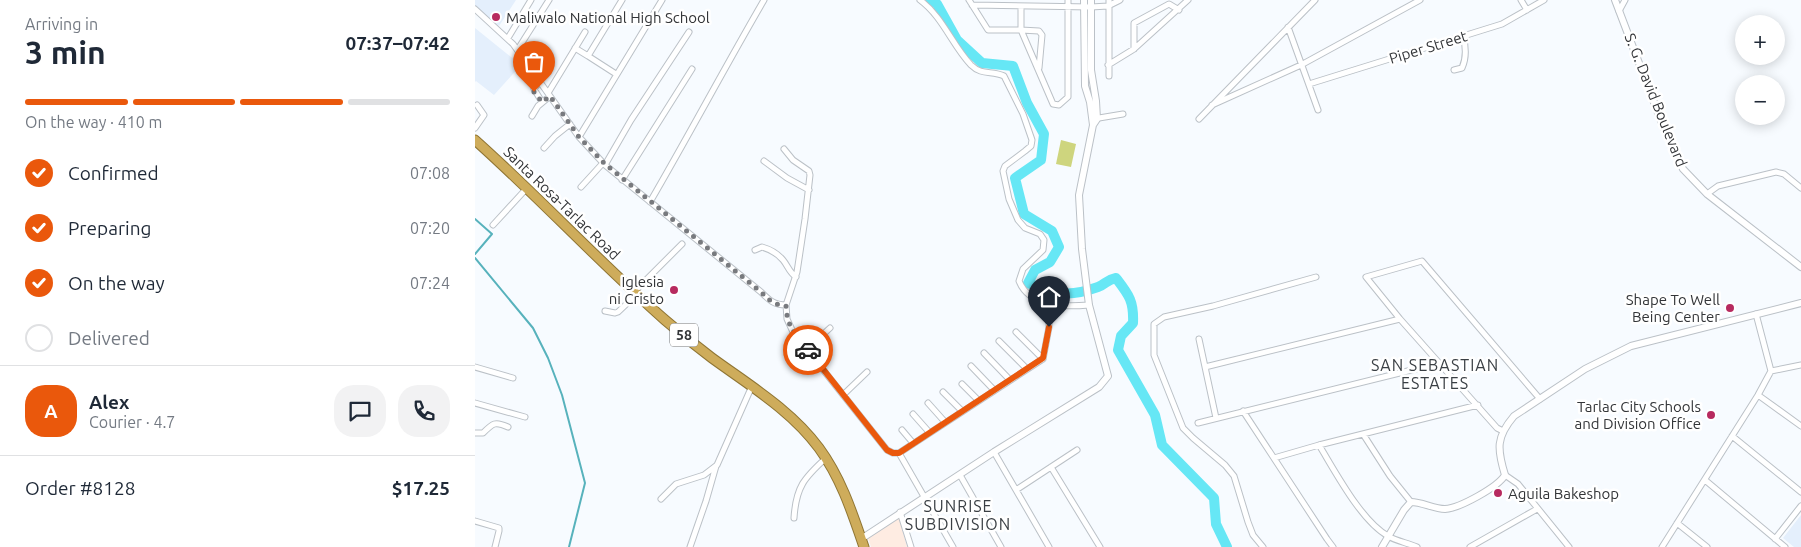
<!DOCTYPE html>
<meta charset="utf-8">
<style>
body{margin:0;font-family:Ubuntu,sans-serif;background:#f2f2f3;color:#1f2937;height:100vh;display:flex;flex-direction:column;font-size:19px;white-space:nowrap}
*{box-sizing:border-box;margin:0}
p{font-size:16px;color:#747a83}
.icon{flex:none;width:28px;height:28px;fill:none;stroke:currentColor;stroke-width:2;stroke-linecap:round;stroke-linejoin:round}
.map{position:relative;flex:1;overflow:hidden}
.panel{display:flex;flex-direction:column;background:#fff;width:475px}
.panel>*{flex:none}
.tools{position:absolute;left:1260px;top:15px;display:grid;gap:10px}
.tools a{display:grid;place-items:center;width:50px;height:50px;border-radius:50%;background:#fff;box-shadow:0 2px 12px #0003;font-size:25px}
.pin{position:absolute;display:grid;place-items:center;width:42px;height:42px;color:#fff;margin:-51px -21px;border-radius:50% 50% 50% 0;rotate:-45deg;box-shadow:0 0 5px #0007}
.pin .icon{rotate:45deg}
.courier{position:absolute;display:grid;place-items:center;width:50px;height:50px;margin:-25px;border:4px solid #ea580c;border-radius:50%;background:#fff;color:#222;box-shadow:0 1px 6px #0007}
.head em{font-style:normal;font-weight:600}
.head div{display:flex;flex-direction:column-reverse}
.head{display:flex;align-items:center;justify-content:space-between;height:85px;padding:0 25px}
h1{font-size:32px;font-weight:600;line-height:38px}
.bar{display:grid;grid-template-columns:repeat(4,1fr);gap:8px 5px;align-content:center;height:60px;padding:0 25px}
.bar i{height:6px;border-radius:4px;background:#e0e1e3}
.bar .active{background:#ea580c}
.bar p{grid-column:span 4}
.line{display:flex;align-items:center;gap:12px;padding:0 25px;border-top:1px solid #e0e1e3}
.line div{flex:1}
.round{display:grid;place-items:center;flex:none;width:52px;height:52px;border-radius:20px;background:#f2f2f3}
ol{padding:0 25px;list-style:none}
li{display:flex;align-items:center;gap:15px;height:55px}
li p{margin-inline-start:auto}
li .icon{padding:5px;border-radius:50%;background:#ea580c;color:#fff;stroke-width:4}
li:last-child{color:#747a83}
li i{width:28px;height:28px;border:2px solid #e0e1e3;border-radius:50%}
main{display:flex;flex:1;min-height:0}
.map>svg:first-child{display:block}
.commercial{fill:#feece2}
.built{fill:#e4effc}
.green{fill:#ced57e}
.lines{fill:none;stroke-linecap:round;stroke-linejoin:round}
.stream{stroke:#57b2bc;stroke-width:2}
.river{stroke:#66e7f5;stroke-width:10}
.minor-casing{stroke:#bbc1c7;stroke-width:7}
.tertiary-casing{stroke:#bbc1c7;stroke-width:8}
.trunk-casing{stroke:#8f7534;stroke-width:11}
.minor{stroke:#fff;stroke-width:5}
.tertiary{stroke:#fff;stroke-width:6}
.trunk{stroke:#ceac5b;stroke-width:9}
.done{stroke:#787a7e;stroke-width:5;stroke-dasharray:0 9}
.route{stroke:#ea580c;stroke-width:6}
.poi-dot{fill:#b72a5f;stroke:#fff;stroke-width:2}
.labels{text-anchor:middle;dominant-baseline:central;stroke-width:5;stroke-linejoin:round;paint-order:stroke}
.shield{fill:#fff;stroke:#707274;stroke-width:1}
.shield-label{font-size:14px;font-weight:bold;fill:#333538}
.poi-label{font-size:15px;fill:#333538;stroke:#fff;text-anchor:end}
.street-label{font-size:15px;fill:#333538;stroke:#fff}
.neighbourhood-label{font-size:16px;letter-spacing:1px;fill:#3a3f44;stroke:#fff}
</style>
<main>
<section class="panel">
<div class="head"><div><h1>3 min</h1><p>Arriving in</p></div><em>07:37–07:42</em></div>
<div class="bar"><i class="active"></i><i class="active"></i><i class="active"></i><i></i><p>On the way · 410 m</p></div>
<ol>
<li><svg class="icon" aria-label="check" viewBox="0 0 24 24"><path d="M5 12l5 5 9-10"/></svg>Confirmed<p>07:08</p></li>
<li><svg class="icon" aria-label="check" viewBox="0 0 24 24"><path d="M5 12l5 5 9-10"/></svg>Preparing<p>07:20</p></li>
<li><svg class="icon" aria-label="check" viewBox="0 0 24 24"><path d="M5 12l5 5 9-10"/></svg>On the way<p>07:24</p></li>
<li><i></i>Delivered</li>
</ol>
<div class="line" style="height:90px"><b class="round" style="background:#ea580c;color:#fff">A</b><div><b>Alex</b><p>Courier · 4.7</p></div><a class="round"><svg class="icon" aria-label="chat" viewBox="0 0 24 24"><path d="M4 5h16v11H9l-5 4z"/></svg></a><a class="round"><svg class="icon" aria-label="phone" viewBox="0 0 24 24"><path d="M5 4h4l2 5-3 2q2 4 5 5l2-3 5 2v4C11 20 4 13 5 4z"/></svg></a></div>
<div class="line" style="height:65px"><div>Order #8128</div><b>$17.25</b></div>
</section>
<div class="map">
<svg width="1326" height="547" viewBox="0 0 1326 547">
<rect width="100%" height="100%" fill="#f7fbff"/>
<path class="commercial" d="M424,518L432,547H396L393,538Z"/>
<path class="built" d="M0,0H41L24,26L0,7Z
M0,28L46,65L19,95L1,81L0,82Z
M1326,515V547H1319L1308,538Z"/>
<path class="green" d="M586,140L601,144L596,167L581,164Z"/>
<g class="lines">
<path class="stream" d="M0,219L17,234L0,254
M0,258L58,328L73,358L87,395L110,483L94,547"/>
<path class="river" d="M456,0L462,4L482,40L507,63L538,66L552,103L569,134L566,160L540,178L549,214L577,231L584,247L575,262L560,270L553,283C583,294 592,298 623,287C631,284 631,280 641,278C654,295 659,301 658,323L646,336L643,350L680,415L687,445L739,498L741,524L752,547"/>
<g class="minor-casing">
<path id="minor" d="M445,0C468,17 477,45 496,65C507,76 517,70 529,76L548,114L557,140L556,146L550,151L530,166L528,171L534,199L543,220L550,228L565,234L569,240L568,250L548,269L544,281C555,308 590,307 614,305
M494,0L513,30H546L578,104L584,105L593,97V0
M1046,0L1052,10
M497,5L616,7L633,6L645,0
M546,7V30L564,31L567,35L564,68
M0,9L38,44L104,137L130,165L286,292C294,300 299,305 311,305
M1144,11L1150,0
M813,27L843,110
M33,38L56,0
M100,48L113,56L147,0
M43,49L74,0
M659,49V23L694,4L704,10
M113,56L141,74
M633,65L659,49L713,0
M979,70L987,68C992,57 991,47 988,36
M634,76V0
M65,81L59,89L67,102
M834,84L1027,24L1069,0
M73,93L110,32
M737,105L826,65L945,0
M57,116L63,106L75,96
M618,119L648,114
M724,119L840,0
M0,128L9,115L2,105
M104,137L187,0
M69,148L80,136L95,124
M309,149L318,160L334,171L335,175L330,219L322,272L311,305L312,319L318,332L412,450L418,453H424
M289,161L312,178L334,190
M130,165L156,120L214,32
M147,180L217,69
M106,187L128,163
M1232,194L1243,186L1301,172L1309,174L1326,188
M175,202C214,135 250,67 289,0
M18,225L52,188
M280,250L287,247C294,249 303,254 308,260C313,266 314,272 321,277
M159,292L207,244
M130,311L140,313L143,312L162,294
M1281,314L1296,371
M541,332L568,359
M724,339L741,418
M524,341L552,369
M332,349L355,328
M509,353L535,380
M496,366L519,390
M0,367L38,378
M730,367L925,319
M487,384L503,400
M468,392L487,411
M368,395L392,372
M1283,395L1326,426
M0,403L50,417
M453,403L470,422
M768,411L852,539L858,547
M438,414L454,432
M723,423L965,363
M427,430L438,443
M1028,431L1022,428L925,319L891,277L947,261L1065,399
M0,433H8C18,423 20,421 33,427
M888,434L915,476L936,502
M1257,436L1326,492
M844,445C860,471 886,521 913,536C921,541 933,543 942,547
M519,452L574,547
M424,453L568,359L574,327V311
M424,453L478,547
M799,458L844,445L1003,405
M576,467L625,547
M485,475L526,547
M1030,475L1043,484L1094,547
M1230,480L1310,547
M541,490L602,450
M186,499L201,484L229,475L242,465L277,386
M425,512L436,547
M319,518C321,487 329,478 351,458
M0,521L24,528V531L20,547
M1202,523L1232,547
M1300,539L1326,506
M215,547L231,501L241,466
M788,547L778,535L773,522L759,476L750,465L718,438L708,428L679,355V324L689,317L738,306L841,277
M995,547L1062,509
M1187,547L1283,395L1296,371L1326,365"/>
</g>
<g class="tertiary-casing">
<path id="tertiary" d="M609,0L610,86L615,102L618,125
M1140,0L1188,126L1208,169L1232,194L1326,267
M386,539L519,452L624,387L633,376L614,305L607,249L604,195L618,125L622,119L621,101L616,70V0
M907,547L929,510L936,502C947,502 959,509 970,509C985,508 1023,487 1030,475C1022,449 1021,437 1039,416L1110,369L1156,346L1326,303"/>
</g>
<g class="trunk-casing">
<path id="trunk" d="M0,140C65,198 124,262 190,320C205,333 221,346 237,358C274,385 316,410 344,448C366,478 377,512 389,547"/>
</g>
<use href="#minor" class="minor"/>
<use href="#tertiary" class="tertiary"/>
<use href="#trunk" class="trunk"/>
</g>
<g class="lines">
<path class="done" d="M59,92L67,102L75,96L104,137L130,164L286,292C294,300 299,305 311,306C312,327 320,334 333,350"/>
<path class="route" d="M333,350L412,450L418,453H424L568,358L574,327"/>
</g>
<g class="poi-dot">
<circle cx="21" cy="17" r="5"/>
<circle cx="199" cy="290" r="5"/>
<circle cx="1255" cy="308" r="5"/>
<circle cx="1236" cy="415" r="5"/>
<circle cx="1023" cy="493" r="5"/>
</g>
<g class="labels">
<rect class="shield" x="195" y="323.5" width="28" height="23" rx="4"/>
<g class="shield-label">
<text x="209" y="335">58</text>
</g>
<g class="poi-label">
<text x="31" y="17" text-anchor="start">Maliwalo National High School</text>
<text x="189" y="281">Iglesia<tspan x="189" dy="17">ni Cristo</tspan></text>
<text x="1245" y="299">Shape To Well<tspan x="1245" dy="17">Being Center</tspan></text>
<text x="1226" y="406">Tarlac City Schools<tspan x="1226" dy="17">and Division Office</tspan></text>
<text x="1033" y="493" text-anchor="start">Aguila Bakeshop</text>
</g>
<g class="street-label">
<text transform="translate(953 47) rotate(-17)">Piper Street</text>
<text transform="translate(1181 100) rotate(68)">S. G. David Boulevard</text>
<text transform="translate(87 203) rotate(44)">Santa Rosa-Tarlac Road</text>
</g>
<g class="neighbourhood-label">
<text x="960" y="365">SAN SEBASTIAN<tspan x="960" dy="18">ESTATES</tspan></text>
<text x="483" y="506">SUNRISE<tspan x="483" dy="18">SUBDIVISION</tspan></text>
</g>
</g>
</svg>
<div class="tools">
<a>+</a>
<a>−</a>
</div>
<div class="pin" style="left:59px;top:92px;background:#ea580c"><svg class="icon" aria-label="bag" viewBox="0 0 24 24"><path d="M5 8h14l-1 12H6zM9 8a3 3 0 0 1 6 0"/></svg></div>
<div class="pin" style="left:574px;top:327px;background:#1f2937"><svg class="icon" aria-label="home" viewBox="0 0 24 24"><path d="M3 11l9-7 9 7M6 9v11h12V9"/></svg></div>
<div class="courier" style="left:333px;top:350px"><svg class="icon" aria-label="car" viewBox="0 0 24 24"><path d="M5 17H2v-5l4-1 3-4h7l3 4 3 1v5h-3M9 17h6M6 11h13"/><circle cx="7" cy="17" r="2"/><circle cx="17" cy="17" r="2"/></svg></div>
</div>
</main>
